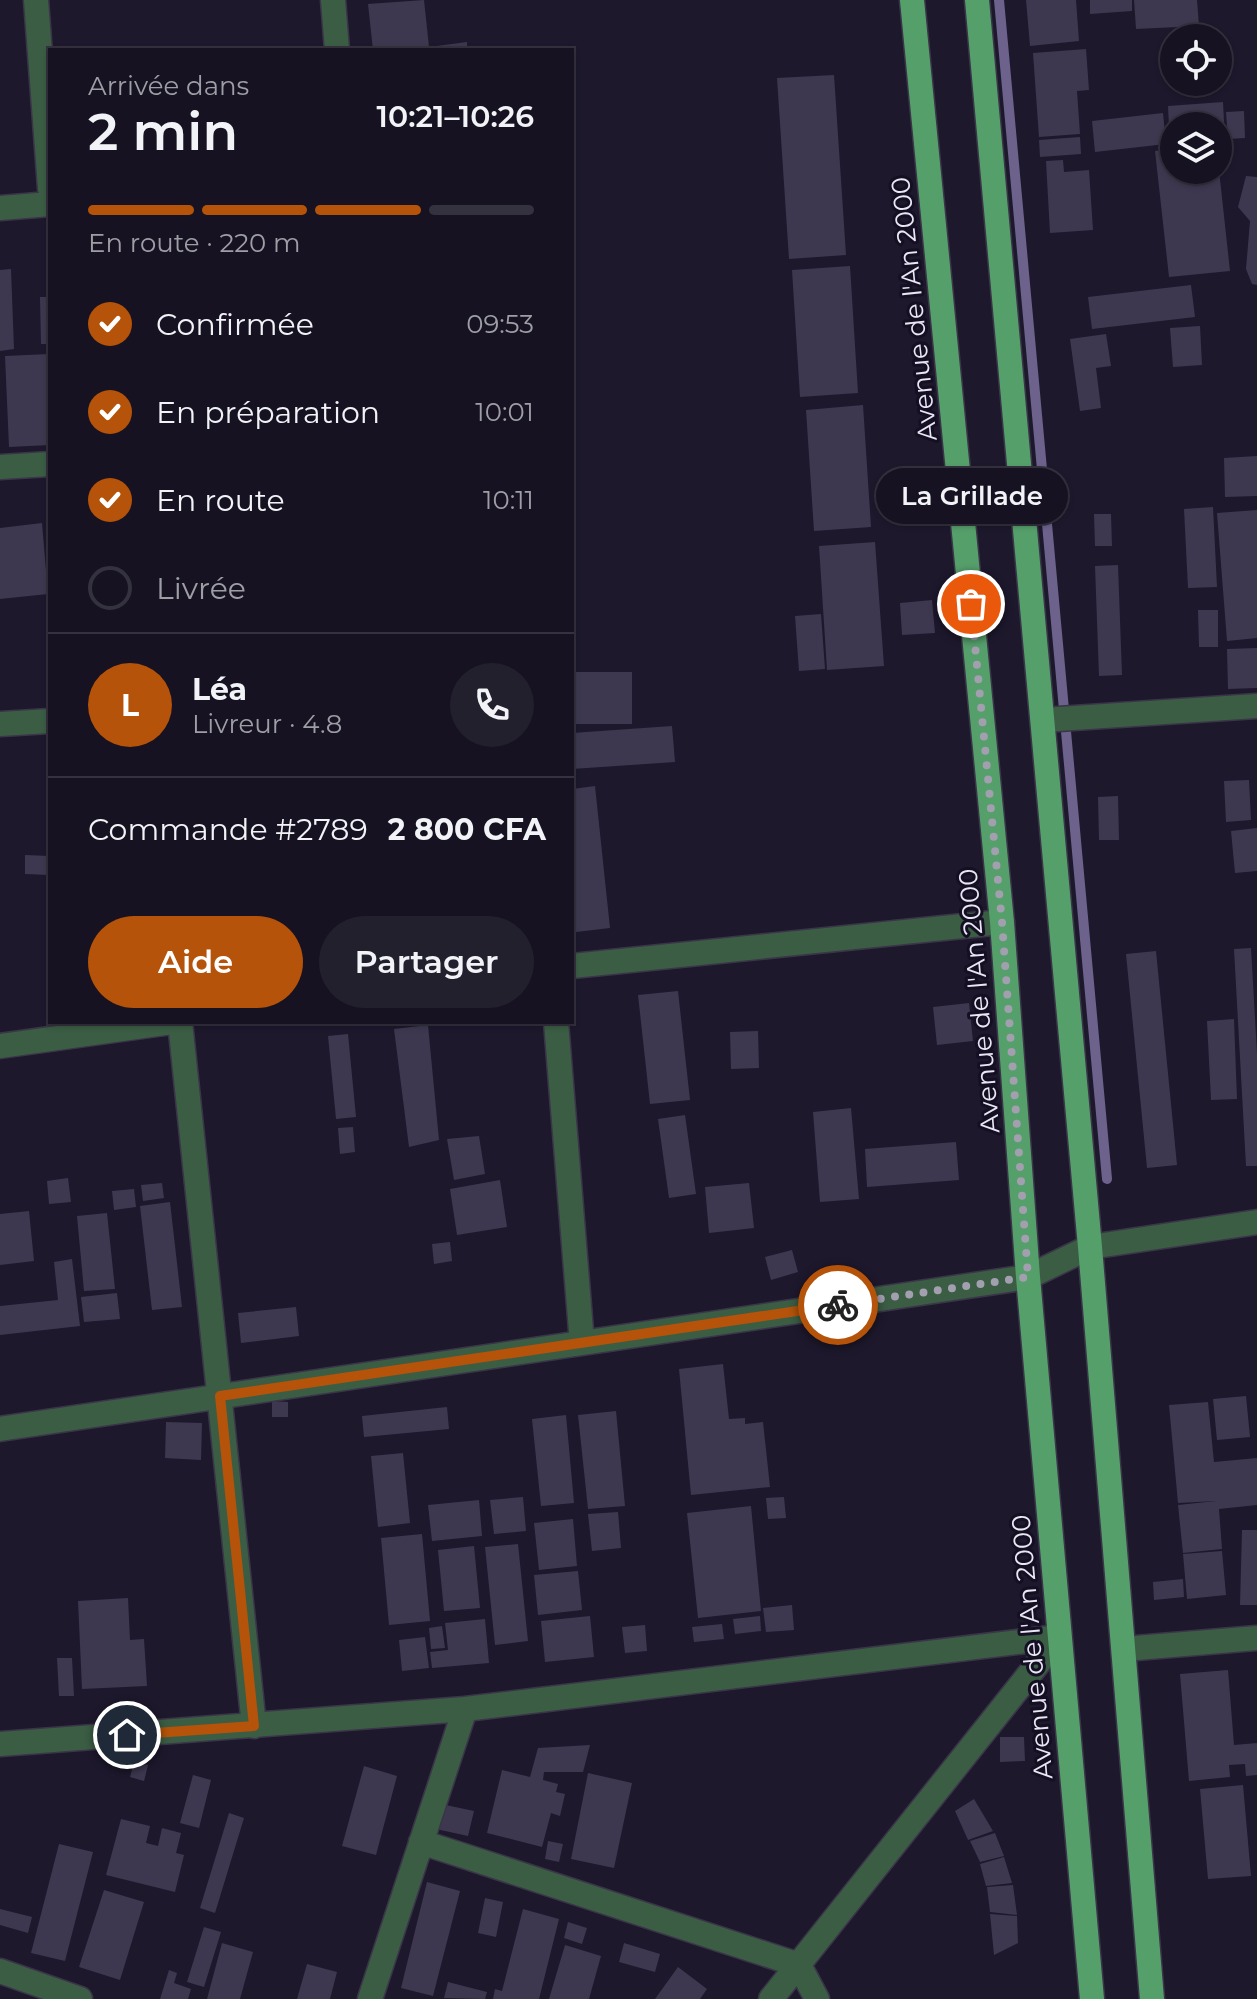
<!DOCTYPE html>
<html lang="fr">
<meta charset="utf-8">
<style>
body{margin:0;font-family:Montserrat,sans-serif;background:#23202e;color:#f1f3f6;height:100vh;display:flex;flex-direction:column;font-size:30px;white-space:nowrap}
*{box-sizing:border-box;margin:0}
p{font-size:26px;color:#9e9ea5}
.icon{flex:none;width:44px;height:44px;fill:none;stroke:currentColor;stroke-width:2;stroke-linecap:round;stroke-linejoin:round}
.map{position:relative;flex:1;overflow:hidden}
.panel{position:absolute;left:48px;top:48px;width:526px;height:976px;display:flex;flex-direction:column;background:#161221;border-radius:0px;box-shadow:0 2px 6px #0004,0 0 0 2px #35323f}
.panel>*{flex:none}
.tools{position:absolute;left:1160px;top:24px;display:grid;gap:16px}
.tools a{display:grid;place-items:center;width:72px;height:72px;border-radius:50%;background:#161221;box-shadow:0 2px 6px #0004,0 0 0 2px #35323f;font-size:40px}
.pin{position:absolute;display:grid;place-items:center;width:68px;height:68px;color:#fff;margin:-34px;border:4px solid #fff;border-radius:50%;box-shadow:0 2px 8px #0007}
.courier{position:absolute;display:grid;place-items:center;width:80px;height:80px;margin:-40px;border:6px solid #b45309;border-radius:50%;background:#fff;color:#222;box-shadow:0 2px 10px #0007}
.bubble{position:absolute;height:56px;border-radius:28px;background:#161221;box-shadow:0 2px 6px #0004,0 0 0 2px #35323f;font-size:26px;font-weight:600;line-height:56px;text-align:center}
.head em{font-style:normal;font-weight:600}
.head div{display:flex;flex-direction:column-reverse}
.head{display:flex;align-items:center;justify-content:space-between;height:136px;padding:0 40px}
h1{font-size:52px;font-weight:600;line-height:60px}
.bar{display:grid;grid-template-columns:repeat(4,1fr);gap:12px 8px;align-content:center;height:96px;padding:0 40px}
.bar i{height:10px;border-radius:6px;background:#35323f}
.bar .current{background:#b45309}
.bar p{grid-column:span 4}
.line{display:flex;align-items:center;gap:20px;padding:0 40px;border-top:2px solid #35323f}
.line div{flex:1}
.round{display:grid;place-items:center;flex:none;width:84px;height:84px;border-radius:42px;background:#23202e}
ol{padding:0 40px;list-style:none}
li{display:flex;align-items:center;gap:24px;height:88px}
li p{margin-inline-start:auto}
li .icon{padding:8px;border-radius:50%;background:#b45309;color:#fff;stroke-width:4}
li:last-child{color:#9e9ea5}
li i{width:44px;height:44px;border:4px solid #35323f;border-radius:50%}
.primary-button{display:flex;gap:16px;margin-top:auto;padding:16px 40px}
.primary-button a{flex:1;height:92px;border-radius:48px;background:#b45309;color:#fff;font-size:32px;font-weight:600;line-height:92px;text-align:center}
.primary-button a+a{background:#23202e;color:#f1f3f6}
.map>svg:first-child{display:block}
.lines{fill:none;stroke-linecap:round;stroke-linejoin:round}
.stream{stroke:#6c628c;stroke-width:10}
.building{fill:#3d384f}
.minor-casing{stroke:#3a3548;stroke-width:27}
.major-casing{stroke:#3a3548;stroke-width:27}
.minor{stroke:#3b5d44;stroke-width:24}
.major{stroke:#559f6b;stroke-width:24}
.done{stroke:#a29faf;stroke-width:8;stroke-dasharray:0 14.4}
.route{stroke:#b45309;stroke-width:10}
.labels{text-anchor:middle;dominant-baseline:central;stroke-width:6;stroke-linejoin:round;paint-order:stroke}
.street-label{font-size:26px;fill:#eae7f5;stroke:#140f22}
</style>
<div class="map">
<svg width="1257" height="1999" viewBox="0 0 1257 1999">
<rect width="100%" height="100%" fill="#1d182c"/>
<g class="lines">
<path class="stream" d="M999,0L1107,1179"/>
</g>
<path class="building" d="M424,0L429,47L467,42V50H373L368,4Z
M1026,0H1076L1079,41L1030,46Z
M1090,0H1132V11L1090,14Z
M1134,0H1197L1199,26L1136,29Z
M1086,49L1089,90L1077,91L1080,134L1039,137L1033,53Z
M834,75L846,255L789,259L777,78Z
M1223,102L1225,142H1218V126H1174V144L1170,145L1168,106Z
M1244,111L1245,138L1228,139L1226,112Z
M1163,113L1166,144L1095,152L1092,121Z
M1080,137L1081,154L1040,157L1039,140Z
M1174,148V170H1219L1230,271L1169,277L1155,151Z
M1063,160L1064,172L1089,170L1093,230L1050,233L1046,161Z
M1246,176L1257,177V285L1252,284L1246,269L1250,221L1238,207Z
M850,266L858,393L800,397L792,270Z
M11,269L14,349L0,351V270Z
M1191,285L1195,317L1092,329L1088,297Z
M40,297H50V344H41Z
M1200,326L1202,365L1173,367L1170,328Z
M1106,334L1111,366L1096,368L1101,408L1080,411L1070,339Z
M49,354L50,445L9,447L5,356Z
M863,405L871,527L814,531L806,410Z
M1257,456V496L1225,497L1224,458Z
M1213,507L1217,587L1188,588L1184,509Z
M1257,510V638L1227,641L1217,513Z
M1094,514H1111L1112,546H1095Z
M42,523L48,594L0,599V528Z
M875,542L884,666L827,670L819,546Z
M1118,565L1122,675L1099,676L1095,566Z
M932,600L935,633L902,635L900,603Z
M1198,610H1218V647H1199Z
M821,614L825,669L799,671L795,616Z
M1257,648V688L1228,689L1227,649Z
M573,672H632V724H573Z
M672,726L675,762L572,769V733Z
M1249,780L1251,820L1226,822L1224,781Z
M595,786L610,928L576,932L572,895V789Z
M1118,796L1119,840H1099L1098,797Z
M1257,828V871L1235,873L1231,831Z
M25,855L50,856V875L25,874Z
M1251,948L1257,1053V1166H1246L1234,949Z
M1156,951L1177,1165L1147,1168L1126,954Z
M678,991L690,1100L650,1104L638,995Z
M969,1003L973,1041L937,1045L933,1007Z
M1234,1019L1237,1099L1211,1100L1207,1021Z
M428,1025L439,1140L409,1147L394,1029Z
M758,1031L759,1068L731,1069L730,1032Z
M348,1034L356,1117L336,1119L328,1036Z
M851,1108L859,1199L820,1202L813,1112Z
M685,1115L696,1194L669,1198L658,1119Z
M353,1127L355,1152L340,1154L338,1128Z
M479,1136L485,1174L454,1180L447,1139Z
M956,1142L959,1180L867,1187L865,1149Z
M68,1178L71,1202L49,1204L47,1181Z
M500,1180L507,1227L457,1235L450,1189Z
M162,1183L164,1198L143,1201L141,1185Z
M749,1183L754,1228L709,1233L705,1187Z
M134,1189L136,1207L114,1210L112,1191Z
M170,1202L182,1307L152,1310L140,1206Z
M29,1211L34,1261L0,1265V1214Z
M107,1213L115,1289L84,1291L77,1216Z
M450,1242L452,1261L434,1264L432,1244Z
M792,1250L798,1272L771,1280L765,1257Z
M72,1259L80,1326L0,1335V1306L58,1300L54,1262Z
M117,1293L120,1319L84,1322L81,1297Z
M296,1307L299,1336L241,1343L238,1313Z
M723,1364L729,1419L745,1418V1424L763,1422L770,1487L691,1495L679,1369Z
M1246,1396L1250,1437L1217,1440L1213,1399Z
M272,1401L288,1402V1417H272Z
M1208,1402L1214,1462L1257,1458V1505L1219,1509L1222,1549L1183,1553L1178,1505L1216,1501L1178,1503L1169,1405Z
M447,1407L449,1429L364,1437L362,1416Z
M616,1411L625,1506L588,1509L578,1415Z
M566,1415L574,1503L541,1506L532,1419Z
M166,1422L202,1423L201,1460L165,1458Z
M403,1453L410,1523L378,1527L371,1456Z
M523,1497L526,1531L494,1534L490,1500Z
M784,1497L786,1518L768,1519L766,1498Z
M479,1500L482,1536L432,1541L428,1505Z
M751,1506L761,1611L698,1618L687,1513Z
M618,1512L621,1548L592,1551L588,1514Z
M573,1519L577,1566L539,1570L534,1523Z
M1242,1530H1257V1605H1240Z
M422,1534L430,1621L389,1625L381,1538Z
M518,1544L528,1641L495,1645L485,1547Z
M474,1546L480,1608L444,1611L438,1550Z
M1222,1551L1226,1595L1187,1599L1183,1554Z
M578,1571L582,1610L538,1615L534,1575Z
M1183,1579L1184,1597L1154,1600L1153,1582Z
M128,1598L130,1640L144,1639L147,1686L82,1689L78,1601Z
M792,1605L794,1630L766,1632L763,1608Z
M590,1616L594,1657L545,1662L541,1621Z
M760,1616L761,1631L735,1634L733,1619Z
M485,1619L489,1663L432,1668L430,1652L448,1650L445,1623Z
M722,1624L724,1639L694,1642L692,1627Z
M645,1625L647,1651L625,1653L622,1627Z
M442,1626L445,1648L431,1649L429,1628Z
M425,1637L429,1668L402,1671L399,1640Z
M57,1658H72L74,1696H59Z
M1228,1670L1234,1745L1257,1743V1775L1246,1776L1245,1764L1229,1765L1230,1777L1189,1781L1180,1674Z
M1000,1737H1024L1025,1761L1000,1762Z
M590,1745L583,1772H544L543,1780L558,1784L556,1792L565,1794L560,1816L551,1813L542,1847L487,1833L502,1770L530,1777L538,1748Z
M134,1762L148,1765L144,1781L130,1777Z
M364,1766L397,1776L376,1855L342,1846Z
M588,1773L632,1783L614,1868L571,1859Z
M193,1775L211,1780L199,1828L180,1823Z
M1243,1785L1251,1876L1208,1879L1200,1789Z
M974,1799L993,1831L968,1840L955,1811Z
M441,1804L474,1811L468,1836L436,1829Z
M229,1813L244,1818L215,1913L200,1908Z
M121,1819L150,1826L146,1843L158,1846L162,1828L181,1833L176,1853L184,1855L175,1892L106,1875Z
M995,1833L1004,1856L980,1862L970,1841Z
M548,1841L563,1844L559,1862L545,1859Z
M59,1844L93,1852L65,1961L31,1953Z
M1004,1857L1012,1883L986,1886L980,1864Z
M427,1882L460,1891L433,1996L401,1988Z
M1013,1885L1017,1915L990,1912L987,1887Z
M104,1890L144,1902L120,1980L79,1967Z
M485,1898L503,1902L496,1937L478,1933Z
M0,1909L32,1917L28,1933L0,1925Z
M523,1909L559,1919L539,1999H493L495,1989L502,1991Z
M990,1914L1017,1916L1018,1943L994,1955Z
M568,1922L587,1928L582,1944L564,1938Z
M204,1927L221,1932L204,1987L187,1982Z
M222,1943L253,1952L240,1999H207Z
M624,1943L660,1954L655,1972L619,1962Z
M565,1945L601,1956L589,1999H549Z
M307,1964L337,1972L330,1999H297Z
M678,1967L707,1989L700,1999H655Z
M169,1970L177,1973L174,1983L191,1989L188,1999H160Z
M448,1982L487,1992L485,1999L444,1998Z"/>
<g class="lines">
<g class="minor-casing">
<path id="minor" d="M36,0L50,188
M333,0L337,50
M0,208L50,204
M0,467L50,464
M1043,720L1257,706
M0,724L50,721
M572,966L1002,922
M180,1022L254,1726
M556,1022L582,1343
M0,1046L172,1022
M0,1429L1028,1277L1090,1247L1257,1222
M1124,1649L1257,1638
M465,1709L1059,1637
M0,1744L465,1709L370,1999
M421,1842L799,1965L817,1999
M0,1971L80,1999
M771,1999L1059,1637"/>
</g>
<g class="major-casing">
<path id="major" d="M912,0L1002,922L1028,1277L1092,1999
M977,0L1090,1247L1152,1999"/>
</g>
<use href="#minor" class="minor"/>
<use href="#major" class="major"/>
</g>
<g class="lines">
<path class="done" d="M838,1305L1028,1277L1002,922L971,604"/>
<path class="route" d="M127,1735L254,1726L220,1396L838,1305"/>
</g>
<g class="labels">
<g class="street-label">
<text transform="translate(914 309) rotate(-96)">Avenue de l'An 2000</text>
<text transform="translate(979 1001) rotate(-95)">Avenue de l'An 2000</text>
<text transform="translate(1032 1647) rotate(-95)">Avenue de l'An 2000</text>
</g>
</g>
</svg>
<div class="tools">
<a><svg class="icon" aria-label="locate" viewBox="0 0 24 24"><circle cx="12" cy="12" r="6"/><path d="M12 2v4M12 18v4M2 12h4M18 12h4"/></svg></a>
<a><svg class="icon" aria-label="layers" viewBox="0 0 24 24"><path d="M12 4l9 5-9 5-9-5zM3 14l9 5 9-5"/></svg></a>
</div>
<div class="pin" style="left:971px;top:604px;background:#ea580c"><svg class="icon" aria-label="bag" viewBox="0 0 24 24"><path d="M5 8h14l-1 12H6zM9 8a3 3 0 0 1 6 0"/></svg></div>
<div class="pin" style="left:127px;top:1735px;background:#1f2937"><svg class="icon" aria-label="home" viewBox="0 0 24 24"><path d="M3 11l9-7 9 7M6 9v11h12V9"/></svg></div>
<div class="courier" style="left:838px;top:1305px"><svg class="icon" aria-label="bike" viewBox="0 0 24 24"><circle cx="6" cy="16" r="4"/><circle cx="18" cy="16" r="4"/><path d="M6 16l4-8h5l3 8M10 8l3 8H6M13 5h3"/></svg></div>
<div class="bubble" style="left:876px;top:468px;width:192px">La Grillade</div>
<section class="panel">
<div class="head"><div><h1>2 min</h1><p>Arrivée dans</p></div><em>10:21–10:26</em></div>
<div class="bar"><i class="current"></i><i class="current"></i><i class="current"></i><i></i><p>En route · 220 m</p></div>
<ol>
<li><svg class="icon" aria-label="check" viewBox="0 0 24 24"><path d="M5 12l5 5 9-10"/></svg>Confirmée<p>09:53</p></li>
<li><svg class="icon" aria-label="check" viewBox="0 0 24 24"><path d="M5 12l5 5 9-10"/></svg>En préparation<p>10:01</p></li>
<li><svg class="icon" aria-label="check" viewBox="0 0 24 24"><path d="M5 12l5 5 9-10"/></svg>En route<p>10:11</p></li>
<li><i></i>Livrée</li>
</ol>
<div class="line" style="height:144px"><b class="round" style="background:#b45309;color:#fff">L</b><div><b>Léa</b><p>Livreur · 4.8</p></div><a class="round"><svg class="icon" aria-label="phone" viewBox="0 0 24 24"><path d="M5 4h4l2 5-3 2q2 4 5 5l2-3 5 2v4C11 20 4 13 5 4z"/></svg></a></div>
<div class="line" style="height:104px"><div>Commande #2789</div><b>2 800 CFA</b></div>
<div class="primary-button"><a>Aide</a><a>Partager</a></div>
</section>
</div>
